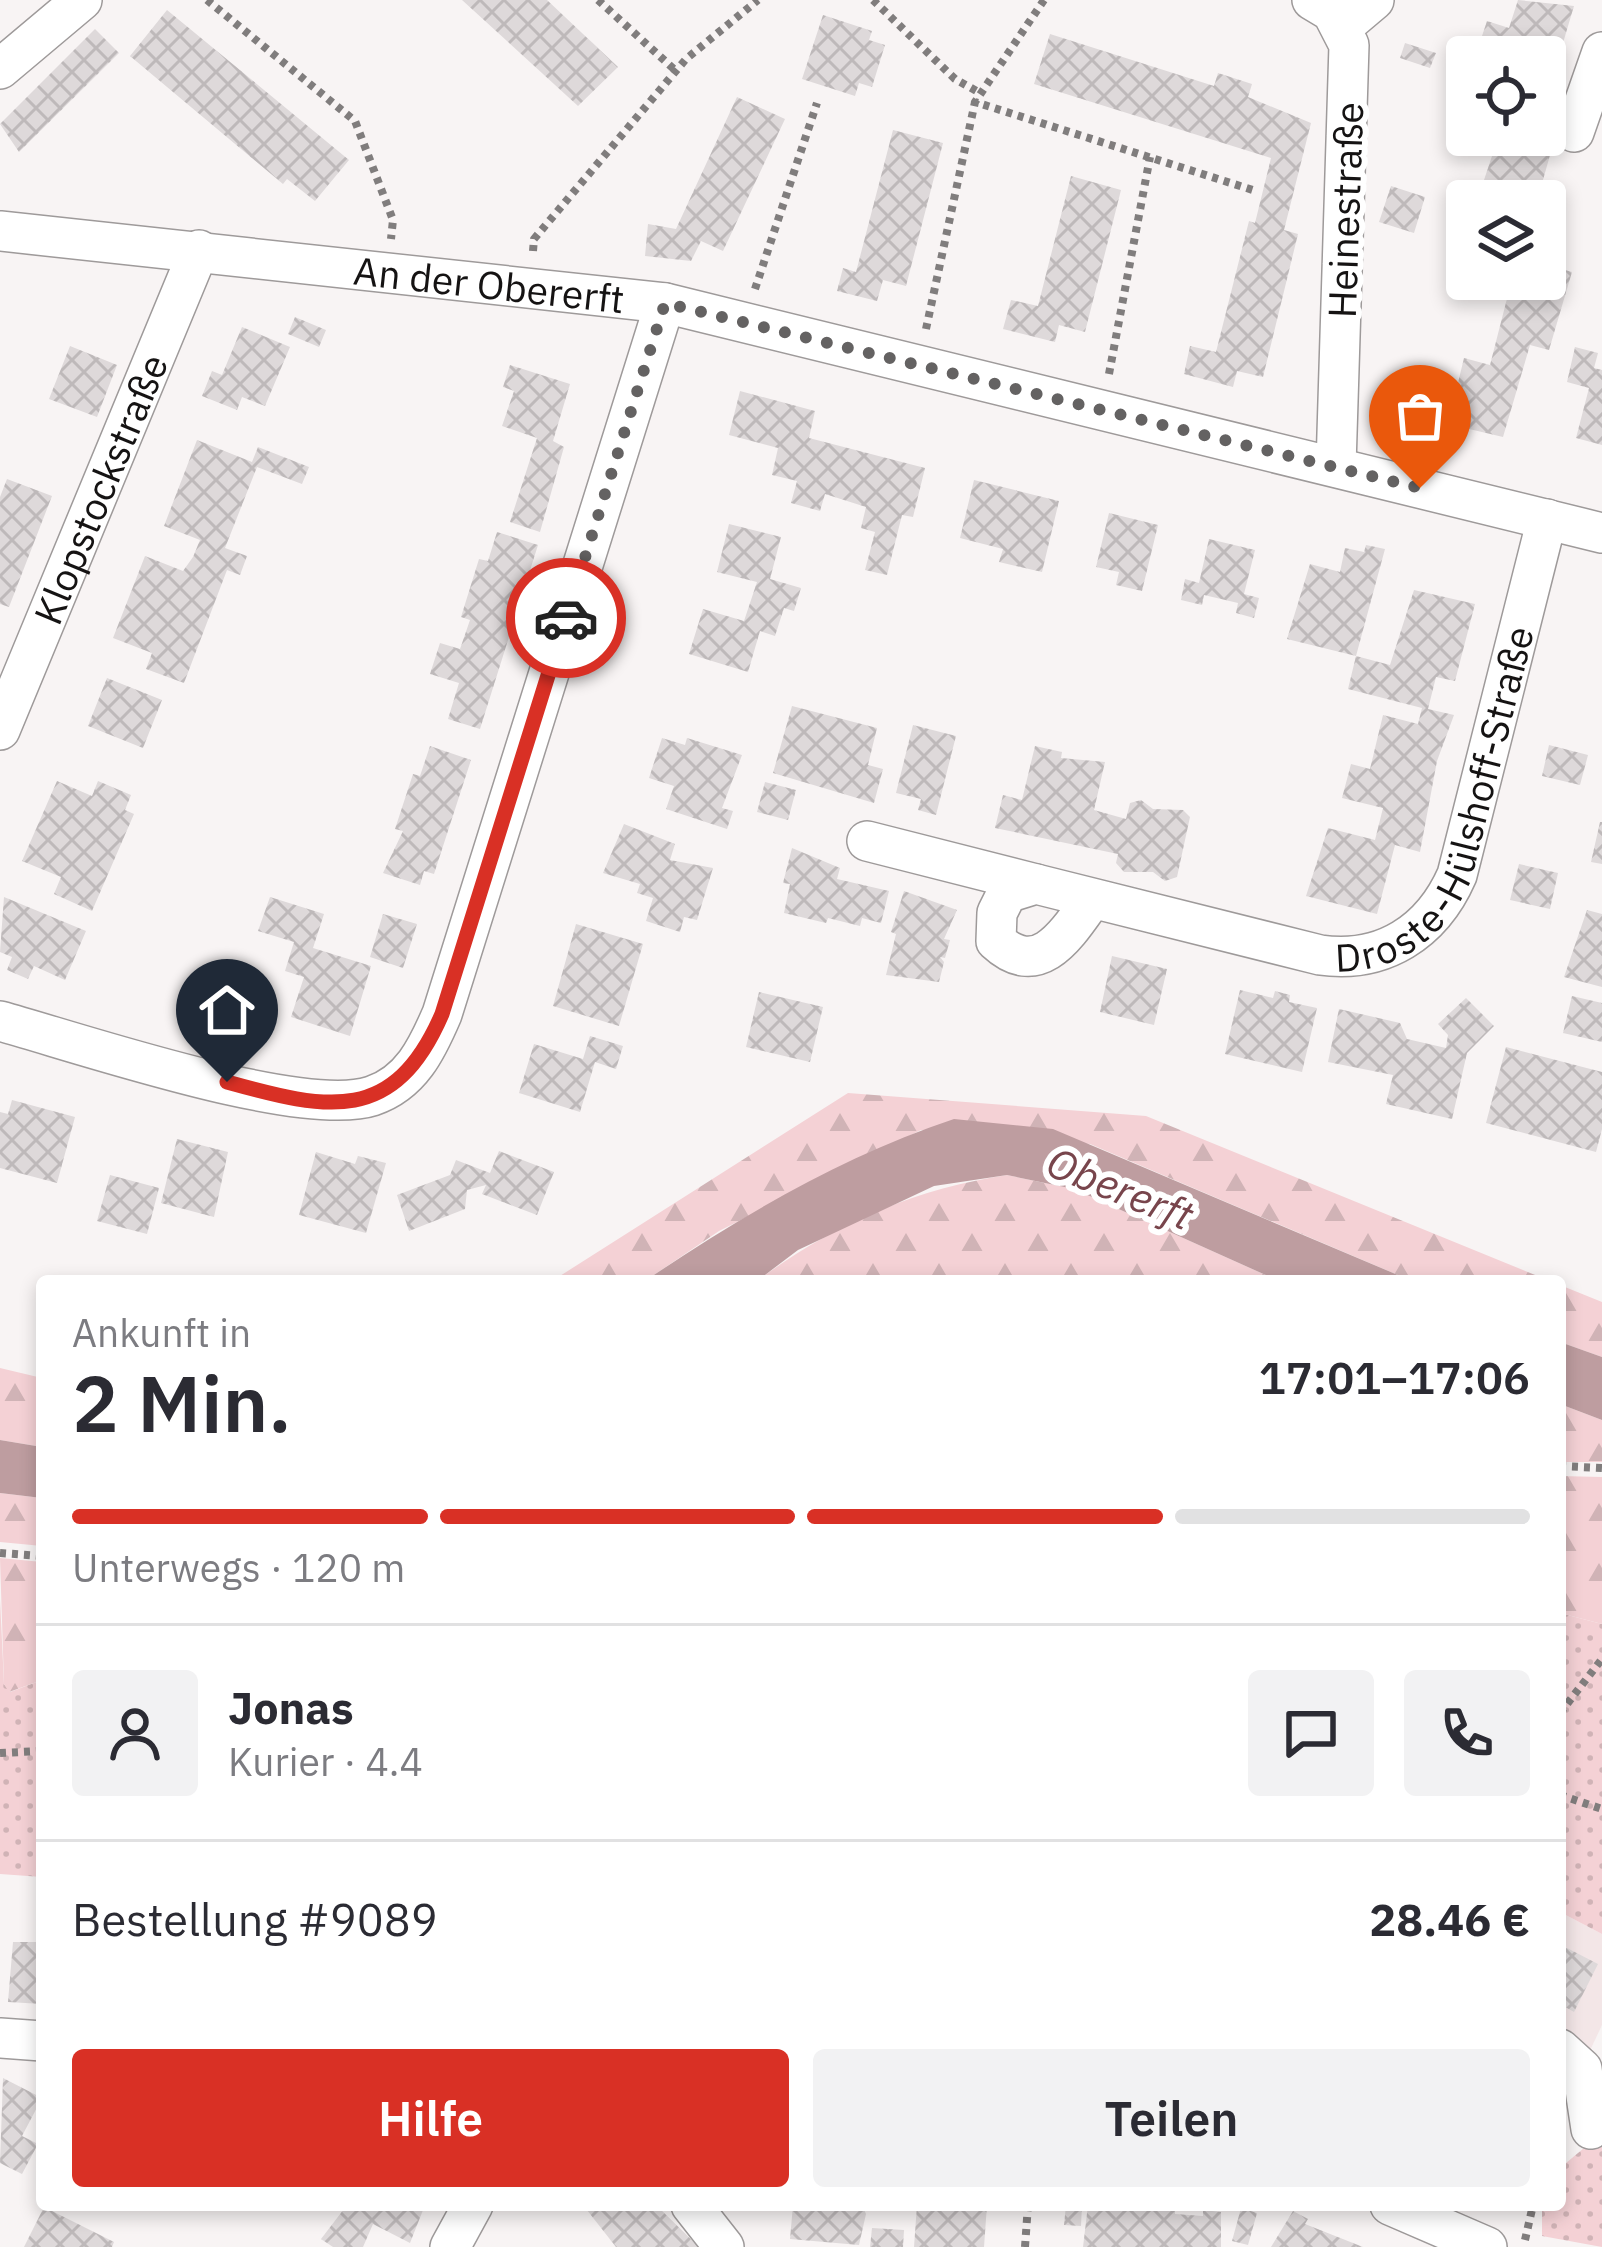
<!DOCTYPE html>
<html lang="de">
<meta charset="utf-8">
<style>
body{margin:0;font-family:"IBM Plex Sans",sans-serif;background:#f2f2f3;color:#2b2b33;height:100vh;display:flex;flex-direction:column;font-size:45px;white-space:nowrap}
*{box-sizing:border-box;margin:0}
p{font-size:39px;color:#7c7c81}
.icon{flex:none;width:66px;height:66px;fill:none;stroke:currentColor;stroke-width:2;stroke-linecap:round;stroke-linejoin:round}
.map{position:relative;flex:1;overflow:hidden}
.panel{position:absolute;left:36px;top:1275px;width:1530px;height:936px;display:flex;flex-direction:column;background:#fff;border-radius:12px;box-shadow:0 6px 18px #0003}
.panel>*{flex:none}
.tools{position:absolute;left:1446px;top:36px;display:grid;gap:24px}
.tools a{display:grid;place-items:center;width:120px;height:120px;border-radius:12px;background:#fff;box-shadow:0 6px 18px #0003;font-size:60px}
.pin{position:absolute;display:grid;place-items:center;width:102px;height:102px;color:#fff;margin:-123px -51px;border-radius:50% 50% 50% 0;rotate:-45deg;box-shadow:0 0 12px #0007}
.pin .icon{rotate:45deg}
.courier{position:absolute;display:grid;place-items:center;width:120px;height:120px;margin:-60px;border:9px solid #d93025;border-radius:50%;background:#fff;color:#222;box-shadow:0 3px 15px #0007}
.head em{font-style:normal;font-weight:600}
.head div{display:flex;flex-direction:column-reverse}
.head{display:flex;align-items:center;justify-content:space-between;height:204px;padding:0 36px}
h1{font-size:78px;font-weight:600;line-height:90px}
.bar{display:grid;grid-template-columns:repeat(4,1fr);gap:18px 12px;align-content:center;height:144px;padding:0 36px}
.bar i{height:15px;border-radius:9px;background:#e1e1e2}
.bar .active{background:#d93025}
.bar p{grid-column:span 4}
.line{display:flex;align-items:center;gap:30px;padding:0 36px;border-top:3px solid #e1e1e2}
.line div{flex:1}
.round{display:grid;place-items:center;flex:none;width:126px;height:126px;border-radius:12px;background:#f2f2f3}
.cta{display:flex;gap:24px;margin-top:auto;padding:24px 36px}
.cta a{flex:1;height:138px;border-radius:12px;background:#d93025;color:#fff;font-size:48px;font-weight:600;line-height:138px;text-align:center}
.cta a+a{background:#f2f2f3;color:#2b2b33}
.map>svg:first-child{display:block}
.built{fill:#f3e6e7}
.grass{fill:url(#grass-dots)}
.forest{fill:url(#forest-firs)}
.water{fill:#be9da0}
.building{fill:url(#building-cross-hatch)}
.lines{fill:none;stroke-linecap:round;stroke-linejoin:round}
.minor-casing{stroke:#9e9a9a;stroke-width:42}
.path{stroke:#807d7d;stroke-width:8;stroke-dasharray:6 6;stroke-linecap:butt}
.minor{stroke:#fff;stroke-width:39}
.done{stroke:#646262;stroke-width:12;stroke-dasharray:0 21.6}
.route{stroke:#d93025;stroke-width:15}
.labels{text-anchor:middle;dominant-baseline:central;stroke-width:12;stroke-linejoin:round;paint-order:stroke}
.street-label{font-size:39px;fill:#151313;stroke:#fff}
.water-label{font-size:42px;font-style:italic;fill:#78454c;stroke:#fff}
</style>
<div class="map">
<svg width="1602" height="2247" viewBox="0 0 1602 2247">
<defs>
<pattern id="grass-dots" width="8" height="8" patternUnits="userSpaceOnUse" patternTransform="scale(3)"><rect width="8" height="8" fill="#f4d1d5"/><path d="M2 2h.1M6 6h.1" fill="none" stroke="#d0b3b6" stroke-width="1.8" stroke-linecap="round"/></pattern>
<pattern id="forest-firs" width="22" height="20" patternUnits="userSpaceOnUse" patternTransform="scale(3)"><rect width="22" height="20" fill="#f4d1d5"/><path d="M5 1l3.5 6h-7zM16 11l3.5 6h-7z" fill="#d0b3b6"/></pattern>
<pattern id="building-cross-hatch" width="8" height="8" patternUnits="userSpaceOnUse" patternTransform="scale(3)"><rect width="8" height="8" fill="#ded9da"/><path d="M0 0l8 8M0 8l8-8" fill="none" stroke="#beb9ba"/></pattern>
</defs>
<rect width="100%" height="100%" fill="#f8f4f4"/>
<path class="built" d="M1560,1912L1602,1934V2025L1586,2059L1560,2064Z"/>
<path class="grass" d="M0,1599L4,1684L10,1692L42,1680V1877L0,1874Z
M1560,1613L1602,1624V1934L1560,1912Z
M1602,2133V2247L1542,2236V2205H1560V2168Z"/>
<path class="forest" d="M848,1093L1146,1116L1550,1281H1412L1090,1144L921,1130L719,1231L645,1281H552Z
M1007,1175L1074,1189L1279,1281H757C832,1225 914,1189 1007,1175Z
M1560,1285L1602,1302V1357L1560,1342Z
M0,1368L42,1378V1447L0,1440Z
M1560,1404L1602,1420V1462H1560Z
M1560,1476L1602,1477V1624L1560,1613Z
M0,1493L42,1498V1546L0,1542Z
M0,1558L42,1562V1680L9,1692L4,1684Z"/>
<path class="water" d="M954,1119L1053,1129L1412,1281H1279L1074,1189L1007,1175L934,1186L798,1250L757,1281H645C741,1216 843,1156 954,1119Z
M1560,1342L1602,1357V1420L1560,1404Z
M0,1440L42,1447V1498L0,1493Z"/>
<path class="building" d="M462,0H547L618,67L578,106Z
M1518,0L1574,6L1546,100L1545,57H1475L1487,21L1509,28Z
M167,10L349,160L315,201L287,179L283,184L130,56Z
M823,15L872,31L869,40L885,45L872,87L859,83L855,96L802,79Z
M95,29L119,53L19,152L0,124Z
M1050,34L1214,86L1218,73L1252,84L1248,97L1311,123L1284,230L1298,234L1263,377L1237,371L1233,387L1184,374L1190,346L1216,352L1249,221L1255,223L1271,158L1034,84Z
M1405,43L1436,53L1430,68L1400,58Z
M737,97L785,119L723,251L701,241L691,261L645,256L648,224L676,229Z
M893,130L943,143L906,286L883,280L877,301L837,291L843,268L856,272Z
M1545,130L1556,134L1537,201H1484L1479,195L1499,135H1545Z
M1071,176L1121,190L1085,332L1059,325L1055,342L1003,329L1011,300L1038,306Z
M1391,186L1425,197L1414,233L1379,222Z
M1545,264L1572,272L1549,350L1530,345L1503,437L1448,424L1464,358L1490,365L1512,279H1545Z
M295,317L326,330L319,347L288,334Z
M242,327L290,347L265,406L242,397L237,410L202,396L212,371L222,375Z
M70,346L117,365L97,417L49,399Z
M1575,347L1598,353L1594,368L1602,370V445L1576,438L1589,388L1567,382Z
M510,365L570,384L553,441L564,447L540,532L510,522L537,438L502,426L514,391L503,387Z
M740,391L815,411L809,438L925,468L913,517L902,515L887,575L865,570L875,532L861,528L866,507L825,494L820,511L791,503L797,481L772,475L778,448L729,435Z
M197,440L252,462L258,447L309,467L302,484L257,467L225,548L247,556L240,575L227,570L184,683L146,669L152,653L113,638L145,556L183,571L193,557L200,540L164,526Z
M7,479L52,496L9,607L0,604V497Z
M974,480L1059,501L1042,572L999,562L1003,549L960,538Z
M1109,513L1158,525L1142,591L1116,585L1119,572L1096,567Z
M729,524L781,537L770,579L801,588L794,611L784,608L775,636L760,631L748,672L689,654L703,609L744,621L757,582L717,572Z
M497,532L538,545L480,729L448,719L459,683L430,674L440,643L460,649L470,620L461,617L479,559L488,561Z
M1209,539L1255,550L1244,594L1259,598L1254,618L1236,613L1238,603L1204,595L1202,605L1181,600L1185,579L1199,583Z
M1366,545L1385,549L1356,656L1287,639L1310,564L1340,572L1345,548L1364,552Z
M1414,590L1475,604L1455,681L1436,677L1428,709L1454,715L1437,761L1420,852L1395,845L1377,914L1306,896L1328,828L1375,840L1383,808L1342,798L1351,764L1370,769L1383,715L1418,724L1422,708L1348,689L1356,656L1390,665Z
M107,678L162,700L143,748L88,726Z
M792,706L877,728L868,765L883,769L874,803L773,773Z
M913,725L956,736L936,815L918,810L921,799L896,793Z
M662,738L685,745L687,738L742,755L722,808L733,811L727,829L666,809L674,786L649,778Z
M1549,745L1588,755L1580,785L1542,776Z
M430,746L471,760L434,874L424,871L420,885L383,873L403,831L395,829L413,774L420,776Z
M1035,746L1062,752L1061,758L1105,762L1094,810L1126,819L1130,803L1141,800L1153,809L1183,810L1190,817L1177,877L1165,881L1153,872H1124L1116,863L1118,854L995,828L1003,795L1022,800Z
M57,781L92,796L98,781L131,795L125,810L134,814L92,911L54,894L61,877L22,861Z
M765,782L796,790L788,820L757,812Z
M1600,822H1602V864L1591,862Z
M624,824L675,844L670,860L713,868L697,920L684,917L680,932L646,921L653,898L637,893L640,884L603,873Z
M792,848L840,868L837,879L889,891L881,923L862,918L860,926L828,918L826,923L784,913L790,884L783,883Z
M1519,864L1558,873L1550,909L1510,900Z
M904,891L957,910L944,939L950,940L945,958L940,957L944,962L939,982L886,975L896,934L891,932Z
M4,897L86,931L65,980L34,966L28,979L7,970L12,957L0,952Z
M270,897L324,914L313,948L371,966L350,1036L291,1017L304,977L285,971L294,942L258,931Z
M1587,910L1602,914V987L1564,977Z
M383,914L417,924L403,968L370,957Z
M576,924L643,944L619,1026L553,1006Z
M1112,956L1167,969L1154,1025L1100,1012Z
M1240,990L1273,998L1275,991L1290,995L1289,1002L1317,1008L1302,1072L1225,1054Z
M759,992L823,1007L810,1062L746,1047Z
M1572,996L1602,1003V1042L1563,1033Z
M1466,998L1494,1026L1467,1053L1452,1119L1386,1104L1393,1075L1328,1062L1339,1009L1400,1023L1407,1039L1446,1048L1448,1035L1438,1024Z
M590,1036L623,1046L616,1069L595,1062L580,1112L519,1093L534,1044L583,1059Z
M1506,1047L1602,1072V1129L1596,1152L1486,1123Z
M12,1100L75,1117L57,1183L0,1168V1112L8,1114Z
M177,1139L228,1152L214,1217L161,1203Z
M499,1151L554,1172L537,1215L482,1194L486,1185L467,1190L465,1209L409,1231L397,1195L450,1175L456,1160L490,1173Z
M316,1152L355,1164L358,1156L386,1163L366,1233L299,1215Z
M110,1175L159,1188L147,1234L97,1221Z
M13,1942H42V2004L8,2002Z
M1567,1948L1598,1964L1574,2012L1560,2004V1949Z
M3,2078L42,2098L22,2136L38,2144L22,2174L0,2163Z
M347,2205H425L410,2243L373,2224L363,2247H333L321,2239Z
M583,2205H656L699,2247H616Z
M793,2205H862L866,2214L859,2245L790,2239Z
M917,2205H987L984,2247H914Z
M1066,2205H1082L1081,2226L1064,2225Z
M1088,2205L1135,2211L1136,2205L1175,2208V2214L1203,2216V2210L1221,2212V2247H1083Z
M44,2207L114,2242L112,2247H24Z
M1241,2208L1257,2213L1248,2245L1232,2241Z
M1293,2211L1308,2219L1305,2224L1363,2247H1271Z
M872,2228L904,2230L903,2247H870Z"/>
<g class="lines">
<g class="minor-casing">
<g id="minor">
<path d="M1312,0L1332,12L1349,45L1336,466"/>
<path d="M1342,27L1374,0"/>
<path d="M0,69L82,0"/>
<path d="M1574,132L1602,52"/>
<path id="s1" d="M0,231L665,303L1602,533"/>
<path id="s2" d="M0,730L199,250"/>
<path d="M867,841L1036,884"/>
<path id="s3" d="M1092,899C1067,934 1039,981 996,941L997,913L1007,893L1036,884L1320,955C1383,964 1432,932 1457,875L1547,519"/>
<path d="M0,1021C80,1043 302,1119 372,1096C411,1083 427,1049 442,1014L665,303"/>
<path d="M0,2038L42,2041"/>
<path d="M1560,2049L1582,2069L1591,2129"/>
<path d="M691,2205L724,2247"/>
<path d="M1390,2205L1487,2247"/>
<path d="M450,2247L473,2205"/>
</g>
</g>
<path class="path" d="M207,0L355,121L393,220L391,239
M598,0L676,71
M873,0L955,79L980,93
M1044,0L975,102L1256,191
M533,251L534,239L686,59L758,0
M755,289L817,103
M926,329L975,102
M1109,374L1150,157
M1560,1466L1602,1468
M0,1553L42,1556
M1560,1713L1602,1659
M0,1753L42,1751
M1560,1795L1602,1809
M1525,2240L1533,2205
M1025,2247L1028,2205"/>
<use href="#minor" class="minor"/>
</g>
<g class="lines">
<path class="done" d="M566,618L665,303L1420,488"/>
<path class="route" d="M227,1082C328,1110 394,1125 442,1014L566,618"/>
</g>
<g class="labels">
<g class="street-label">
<text transform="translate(1345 210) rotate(-88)">Heinestraße</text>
<text stroke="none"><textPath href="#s1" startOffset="492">An der Obererft</textPath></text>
<text stroke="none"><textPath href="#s2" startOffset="261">Klopstockstraße</textPath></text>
<text stroke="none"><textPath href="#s3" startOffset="720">Droste-Hülshoff-Straße</textPath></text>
</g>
<g class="water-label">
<text transform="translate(1120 1188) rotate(22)">Obererft</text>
</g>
</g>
</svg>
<div class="tools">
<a><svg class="icon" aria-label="locate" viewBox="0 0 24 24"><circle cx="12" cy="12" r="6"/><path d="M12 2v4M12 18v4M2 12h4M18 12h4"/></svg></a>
<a><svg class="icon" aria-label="layers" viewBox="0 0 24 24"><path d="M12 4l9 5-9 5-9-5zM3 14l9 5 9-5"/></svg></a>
</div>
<div class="pin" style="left:1420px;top:488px;background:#ea580c"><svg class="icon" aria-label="bag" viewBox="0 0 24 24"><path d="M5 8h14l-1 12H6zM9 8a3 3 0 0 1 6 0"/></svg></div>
<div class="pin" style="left:227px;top:1082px;background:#1f2937"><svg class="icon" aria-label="home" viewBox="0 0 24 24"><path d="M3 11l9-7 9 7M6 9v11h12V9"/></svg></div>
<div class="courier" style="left:566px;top:618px"><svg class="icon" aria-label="car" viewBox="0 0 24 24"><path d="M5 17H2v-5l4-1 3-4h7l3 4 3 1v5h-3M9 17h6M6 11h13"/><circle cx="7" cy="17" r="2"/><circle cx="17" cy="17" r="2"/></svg></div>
<section class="panel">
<div class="head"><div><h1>2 Min.</h1><p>Ankunft in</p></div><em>17:01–17:06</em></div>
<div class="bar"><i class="active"></i><i class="active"></i><i class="active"></i><i></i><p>Unterwegs · 120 m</p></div>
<div class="line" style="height:216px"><a class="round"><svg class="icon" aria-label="person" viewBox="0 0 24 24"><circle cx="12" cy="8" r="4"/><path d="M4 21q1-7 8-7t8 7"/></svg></a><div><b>Jonas</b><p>Kurier · 4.4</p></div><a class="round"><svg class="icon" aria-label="chat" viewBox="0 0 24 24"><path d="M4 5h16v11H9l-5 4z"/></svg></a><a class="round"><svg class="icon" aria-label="phone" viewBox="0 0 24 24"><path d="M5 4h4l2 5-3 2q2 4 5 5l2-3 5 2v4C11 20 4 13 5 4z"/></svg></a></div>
<div class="line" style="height:156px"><div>Bestellung #9089</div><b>28.46 €</b></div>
<div class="cta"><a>Hilfe</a><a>Teilen</a></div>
</section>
</div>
